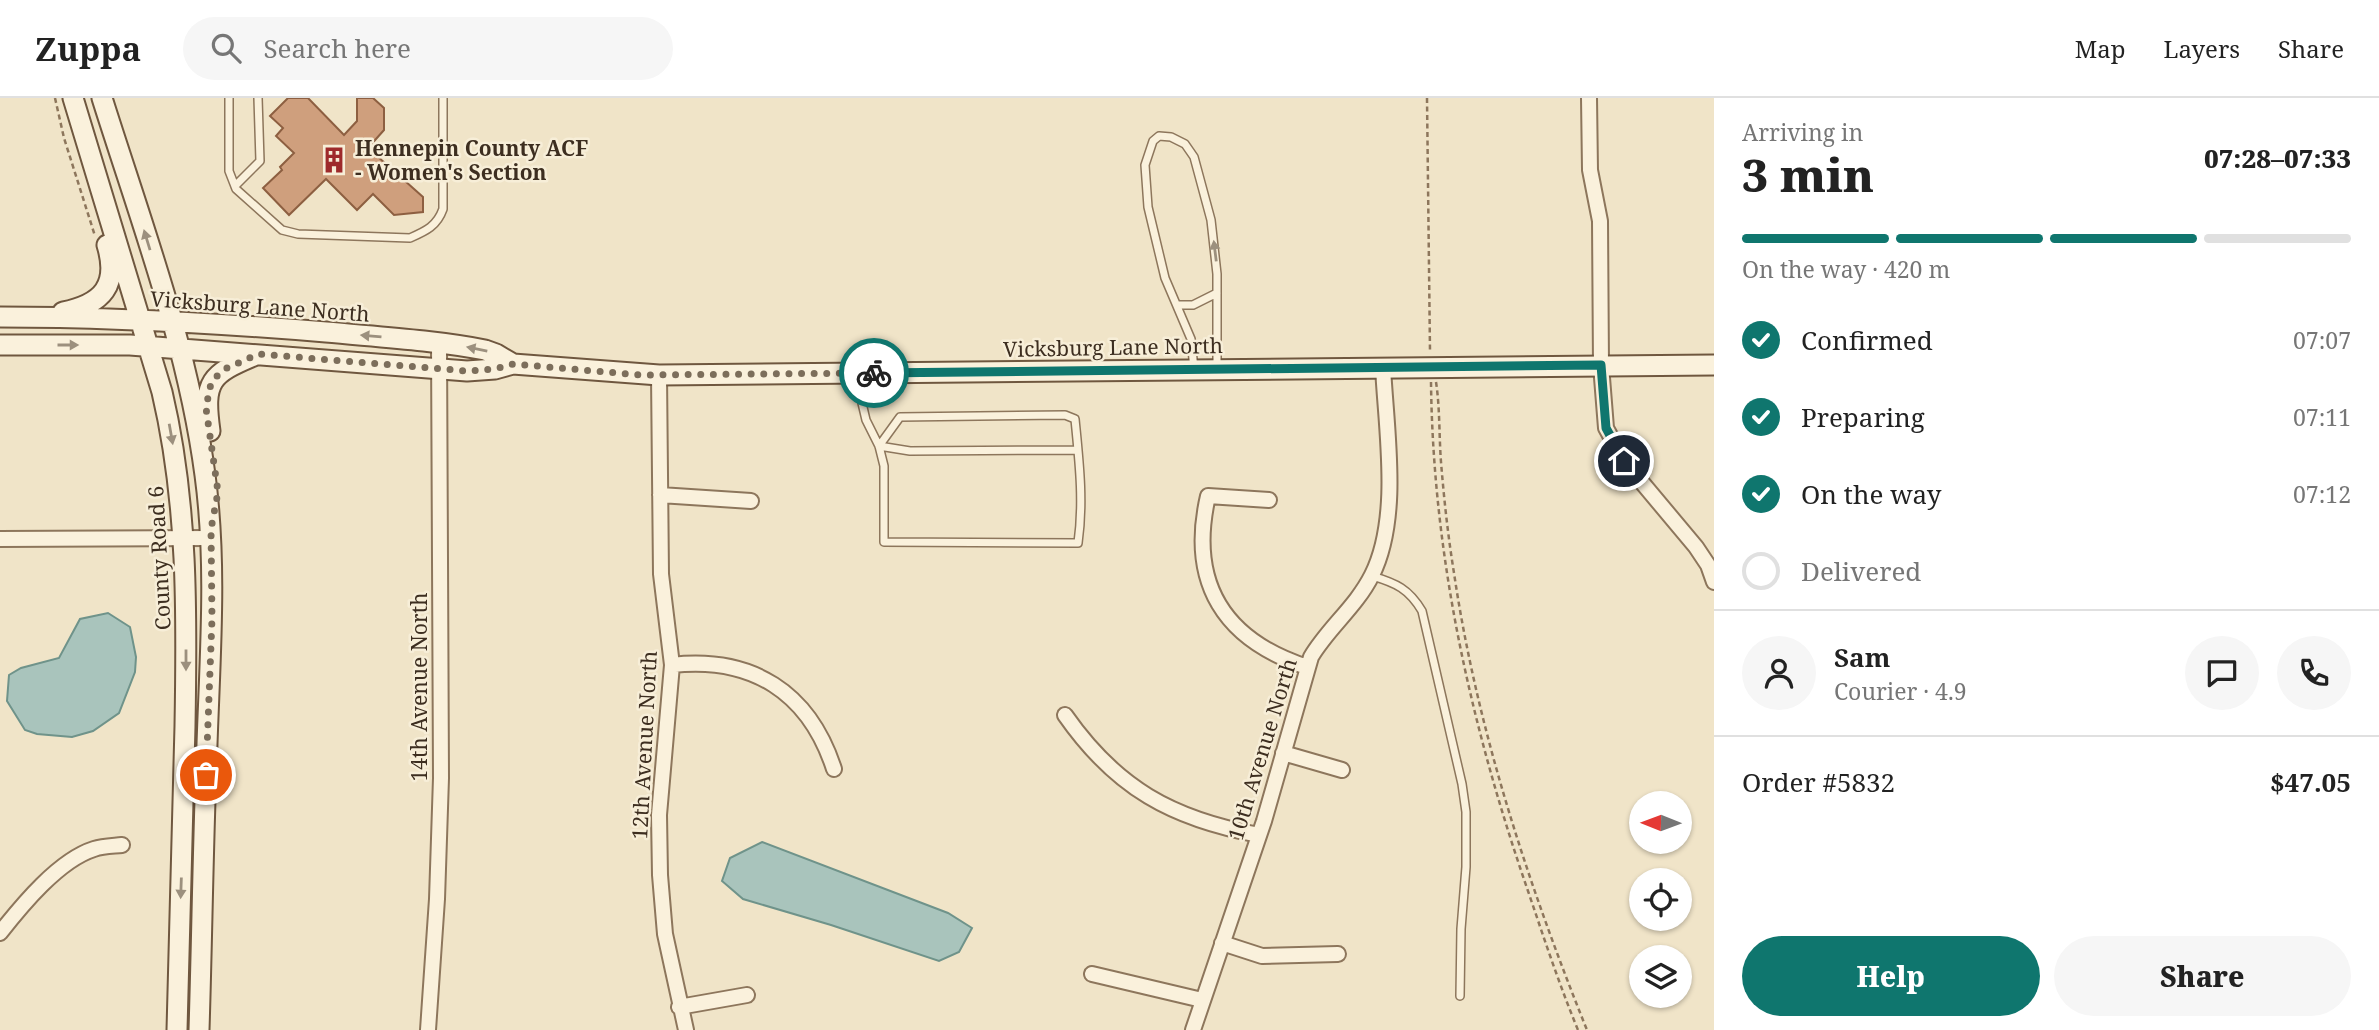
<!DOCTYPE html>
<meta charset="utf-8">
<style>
body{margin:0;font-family:"Noto Serif",serif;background:#f6f6f6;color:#222;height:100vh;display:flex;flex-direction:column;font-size:26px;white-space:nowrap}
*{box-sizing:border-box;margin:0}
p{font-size:23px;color:#767676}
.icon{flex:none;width:38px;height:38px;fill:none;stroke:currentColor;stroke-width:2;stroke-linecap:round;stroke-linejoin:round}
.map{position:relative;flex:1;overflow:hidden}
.side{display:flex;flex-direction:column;background:#fff;width:665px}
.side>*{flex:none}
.needle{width:46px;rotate:271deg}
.buttons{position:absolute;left:1629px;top:693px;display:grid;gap:14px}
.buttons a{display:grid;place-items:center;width:63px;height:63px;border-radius:50%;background:#fff;box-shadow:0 2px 5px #0004;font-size:35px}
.pin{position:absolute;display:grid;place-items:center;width:60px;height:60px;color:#fff;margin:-30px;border:4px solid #fff;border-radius:50%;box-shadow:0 2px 7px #0007}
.courier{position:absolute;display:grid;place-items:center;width:70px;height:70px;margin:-35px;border:5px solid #0f766e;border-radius:50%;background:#fff;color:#222;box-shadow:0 2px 9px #0007}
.headline em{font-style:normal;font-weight:800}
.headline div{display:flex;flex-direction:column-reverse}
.headline{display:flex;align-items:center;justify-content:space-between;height:119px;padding:0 28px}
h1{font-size:46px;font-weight:800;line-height:52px}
.bar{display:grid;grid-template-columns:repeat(4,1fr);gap:10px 7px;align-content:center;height:84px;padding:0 28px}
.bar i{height:9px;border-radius:5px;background:#e0e0e0}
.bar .selected{background:#0f766e}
.bar p{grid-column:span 4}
.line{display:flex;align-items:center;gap:18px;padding:0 28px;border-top:2px solid #e0e0e0}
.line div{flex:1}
.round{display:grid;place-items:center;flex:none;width:74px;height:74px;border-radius:37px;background:#f6f6f6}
ol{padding:0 28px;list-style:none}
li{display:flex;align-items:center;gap:21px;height:77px}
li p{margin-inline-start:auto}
li .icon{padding:7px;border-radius:50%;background:#0f766e;color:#fff;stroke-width:4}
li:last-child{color:#767676}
li i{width:38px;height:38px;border:4px solid #e0e0e0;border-radius:50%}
.action{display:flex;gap:14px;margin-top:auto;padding:14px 28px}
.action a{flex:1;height:80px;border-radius:42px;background:#0f766e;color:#fff;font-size:28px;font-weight:800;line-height:80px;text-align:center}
.action a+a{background:#f6f6f6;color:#222}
header{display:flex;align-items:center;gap:42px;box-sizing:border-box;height:98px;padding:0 35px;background:#fff;border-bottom:2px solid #e0e0e0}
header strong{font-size:33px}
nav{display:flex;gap:38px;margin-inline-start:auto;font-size:24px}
.search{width:490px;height:63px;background:#f6f6f6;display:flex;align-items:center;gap:18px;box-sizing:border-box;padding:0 24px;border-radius:38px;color:#767676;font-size:26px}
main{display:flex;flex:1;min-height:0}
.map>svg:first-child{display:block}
.water{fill:#a9c4bc;stroke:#6f938a;stroke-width:2}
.building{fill:#cf9f7d;stroke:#8d5f41;stroke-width:2}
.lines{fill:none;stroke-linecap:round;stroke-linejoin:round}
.service-casing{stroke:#8d765c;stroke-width:10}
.minor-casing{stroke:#8d765c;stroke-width:18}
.secondary-casing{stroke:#6f573f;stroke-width:23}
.path{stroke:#8d765c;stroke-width:2.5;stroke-dasharray:5 3.5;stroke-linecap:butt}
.service{stroke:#faf1dc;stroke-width:7}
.minor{stroke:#faf1dc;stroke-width:14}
.secondary{stroke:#faf1dc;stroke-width:19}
.oneway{fill:#9c907e}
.done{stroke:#7c6e5b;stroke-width:7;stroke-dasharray:0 12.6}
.route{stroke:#0f766e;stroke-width:9}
.labels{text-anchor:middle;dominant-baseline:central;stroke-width:5;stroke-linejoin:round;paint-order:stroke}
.poi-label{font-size:21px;font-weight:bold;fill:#3d2e20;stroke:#f7eed8;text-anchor:start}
.street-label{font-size:21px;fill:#3d2e20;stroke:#f7eed8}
</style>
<header>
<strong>Zuppa</strong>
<div class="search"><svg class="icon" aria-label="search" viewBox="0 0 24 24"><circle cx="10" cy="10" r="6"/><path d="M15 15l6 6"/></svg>Search here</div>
<nav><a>Map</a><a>Layers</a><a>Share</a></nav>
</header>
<main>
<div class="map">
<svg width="1714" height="932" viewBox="0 0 1714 932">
<rect width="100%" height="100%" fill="#f0e4c8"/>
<path class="water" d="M108,515L130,529L136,559L135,574L119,615L93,633L72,639L37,636L25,632L7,603L9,577L21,570L59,560L80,521Z
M762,744L948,815L972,830L959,854L939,863L831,827L743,801L722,783L730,760Z"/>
<path class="building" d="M288,0H308L344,37L357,23V0H373L384,10V32L368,50L423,99V114L394,117L373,96L357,112L326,81L289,117L263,90L282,72L280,69L294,55L276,38L283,30L270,18Z"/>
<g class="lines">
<g class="service-casing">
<path id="service" d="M229,0V73L236,91L282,132L298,136L410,140C426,133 437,128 443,111V0
M235,88L260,63L258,0
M1177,207H1193L1217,195
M1194,271L1191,241L1165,180L1148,109L1145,67L1153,43L1159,38L1171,39L1185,46L1194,59L1211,122L1217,176V270
M861,276L862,305L866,322L879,348L884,368V444L1078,445C1084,403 1079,362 1075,321L1065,317L900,319L879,348L910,353L1078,352
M1372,478C1396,485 1409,491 1422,513L1462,686L1466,714V769L1461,831L1460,898"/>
</g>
<g class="minor-casing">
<path id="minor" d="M1589,0L1590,72L1600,123L1601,267L1606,330L1624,363L1696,449L1708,467L1714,484
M659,277L661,476L672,567L659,717L660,777L665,836L686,932
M660,397L751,403
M1269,402L1208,398C1188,485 1224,542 1307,569
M0,441L211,440
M672,567C752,558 809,594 834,671
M1065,617C1116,690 1172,721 1259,737
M1283,655L1342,672
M0,835C22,807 59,762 94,751C103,748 113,748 122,747
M1222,845L1262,858L1338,856
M1092,876L1202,902
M679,909L747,897
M428,932L437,801L441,680L439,245
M1193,932L1264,723L1311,559C1328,530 1356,509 1372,477C1401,419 1386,332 1383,269"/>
</g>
<g class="secondary-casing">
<path id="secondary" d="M73,0L162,294C188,404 187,515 185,628C183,729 179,831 177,932
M102,0C141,124 188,248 205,377C217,466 210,557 207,646C203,742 202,837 199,932
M63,214C103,206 119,187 107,147
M0,219C109,219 217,225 326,234C379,239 433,242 485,252L496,256L513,266
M0,247H130L467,273L495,271L513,266L659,277L1714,267
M210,333C203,283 210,276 256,257"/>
</g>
<path class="path" d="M55,0L64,40L95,138
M1427,0L1430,253
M1431,284C1433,459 1471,628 1528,793C1544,840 1559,886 1578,932
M1436,284C1440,310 1439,338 1441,364C1444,401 1448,438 1454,475C1477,631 1528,786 1587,932"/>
<use href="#service" class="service"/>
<use href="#minor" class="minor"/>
<use href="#secondary" class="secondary"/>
</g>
<defs><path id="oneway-solid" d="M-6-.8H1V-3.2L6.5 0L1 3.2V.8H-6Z" transform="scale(1.75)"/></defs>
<g class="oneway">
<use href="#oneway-solid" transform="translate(147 142) rotate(-107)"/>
<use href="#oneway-solid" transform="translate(1215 153) rotate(-97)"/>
<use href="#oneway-solid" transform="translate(371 238) rotate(-175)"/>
<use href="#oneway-solid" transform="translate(68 247)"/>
<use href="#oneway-solid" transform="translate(477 251) rotate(-169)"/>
<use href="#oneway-solid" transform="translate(171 336) rotate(80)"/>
<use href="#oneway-solid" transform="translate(186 562) rotate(90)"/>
<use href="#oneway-solid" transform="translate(181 790) rotate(92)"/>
</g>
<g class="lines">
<path class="done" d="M206,677L212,521L211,431L218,394L206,310L210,289L217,278L225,271L258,256L467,273L495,271L513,266L641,277L874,275"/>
<path class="route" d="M874,275L1601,267L1606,330L1624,363"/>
</g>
<defs>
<g id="building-bare" transform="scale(2.1)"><path d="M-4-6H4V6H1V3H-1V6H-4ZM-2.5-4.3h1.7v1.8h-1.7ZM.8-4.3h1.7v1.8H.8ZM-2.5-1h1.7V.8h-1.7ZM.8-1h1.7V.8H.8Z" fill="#9e2a2b" stroke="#f7eed8" stroke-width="2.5" paint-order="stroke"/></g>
</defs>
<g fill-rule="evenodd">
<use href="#building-bare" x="334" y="62"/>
</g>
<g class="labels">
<g class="poi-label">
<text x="355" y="50">Hennepin County ACF<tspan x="355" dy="24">- Women's Section</tspan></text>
</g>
<g class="street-label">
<text transform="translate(260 208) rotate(4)">Vicksburg Lane North</text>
<text transform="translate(1113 249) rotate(-1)">Vicksburg Lane North</text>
<text transform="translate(159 460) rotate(-93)">County Road 6</text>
<text transform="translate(419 589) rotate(-90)">14th Avenue North</text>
<text transform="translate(644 647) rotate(-87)">12th Avenue North</text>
<text transform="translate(1262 651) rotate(-73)">10th Avenue North</text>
</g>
</g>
</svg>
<div class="buttons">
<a><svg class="needle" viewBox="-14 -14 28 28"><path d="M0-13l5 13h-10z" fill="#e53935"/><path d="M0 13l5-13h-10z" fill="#767676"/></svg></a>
<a><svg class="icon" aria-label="locate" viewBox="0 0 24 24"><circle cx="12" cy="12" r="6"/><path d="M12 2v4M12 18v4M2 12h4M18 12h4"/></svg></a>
<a><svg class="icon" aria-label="layers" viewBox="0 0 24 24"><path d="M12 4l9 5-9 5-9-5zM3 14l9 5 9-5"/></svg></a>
</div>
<div class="pin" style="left:206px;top:677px;background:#ea580c"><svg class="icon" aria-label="bag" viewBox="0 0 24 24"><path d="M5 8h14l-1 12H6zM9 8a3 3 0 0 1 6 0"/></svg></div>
<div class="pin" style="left:1624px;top:363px;background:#1f2937"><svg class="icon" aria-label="home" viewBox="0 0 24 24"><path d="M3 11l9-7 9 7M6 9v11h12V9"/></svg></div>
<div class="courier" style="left:874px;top:275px"><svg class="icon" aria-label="bike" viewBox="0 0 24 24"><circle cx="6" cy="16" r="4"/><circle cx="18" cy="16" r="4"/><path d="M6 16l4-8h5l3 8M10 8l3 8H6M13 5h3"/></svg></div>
</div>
<section class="side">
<div class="headline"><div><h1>3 min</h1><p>Arriving in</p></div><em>07:28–07:33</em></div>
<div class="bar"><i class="selected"></i><i class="selected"></i><i class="selected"></i><i></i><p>On the way · 420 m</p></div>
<ol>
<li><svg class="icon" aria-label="check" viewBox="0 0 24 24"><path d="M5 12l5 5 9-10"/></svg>Confirmed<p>07:07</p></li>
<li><svg class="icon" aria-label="check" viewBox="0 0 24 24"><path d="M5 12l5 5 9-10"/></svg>Preparing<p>07:11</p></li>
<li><svg class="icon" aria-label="check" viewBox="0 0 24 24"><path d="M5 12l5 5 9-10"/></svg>On the way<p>07:12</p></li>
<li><i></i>Delivered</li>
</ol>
<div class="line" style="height:126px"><a class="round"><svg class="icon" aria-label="person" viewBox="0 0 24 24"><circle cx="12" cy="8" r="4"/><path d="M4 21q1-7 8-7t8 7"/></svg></a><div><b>Sam</b><p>Courier · 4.9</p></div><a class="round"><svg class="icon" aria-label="chat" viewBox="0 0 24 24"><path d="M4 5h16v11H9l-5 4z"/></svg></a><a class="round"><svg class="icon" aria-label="phone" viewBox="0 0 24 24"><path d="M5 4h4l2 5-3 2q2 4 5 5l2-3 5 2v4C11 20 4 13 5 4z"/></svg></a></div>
<div class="line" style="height:91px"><div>Order #5832</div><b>$47.05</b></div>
<div class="action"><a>Help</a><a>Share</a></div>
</section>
</main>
